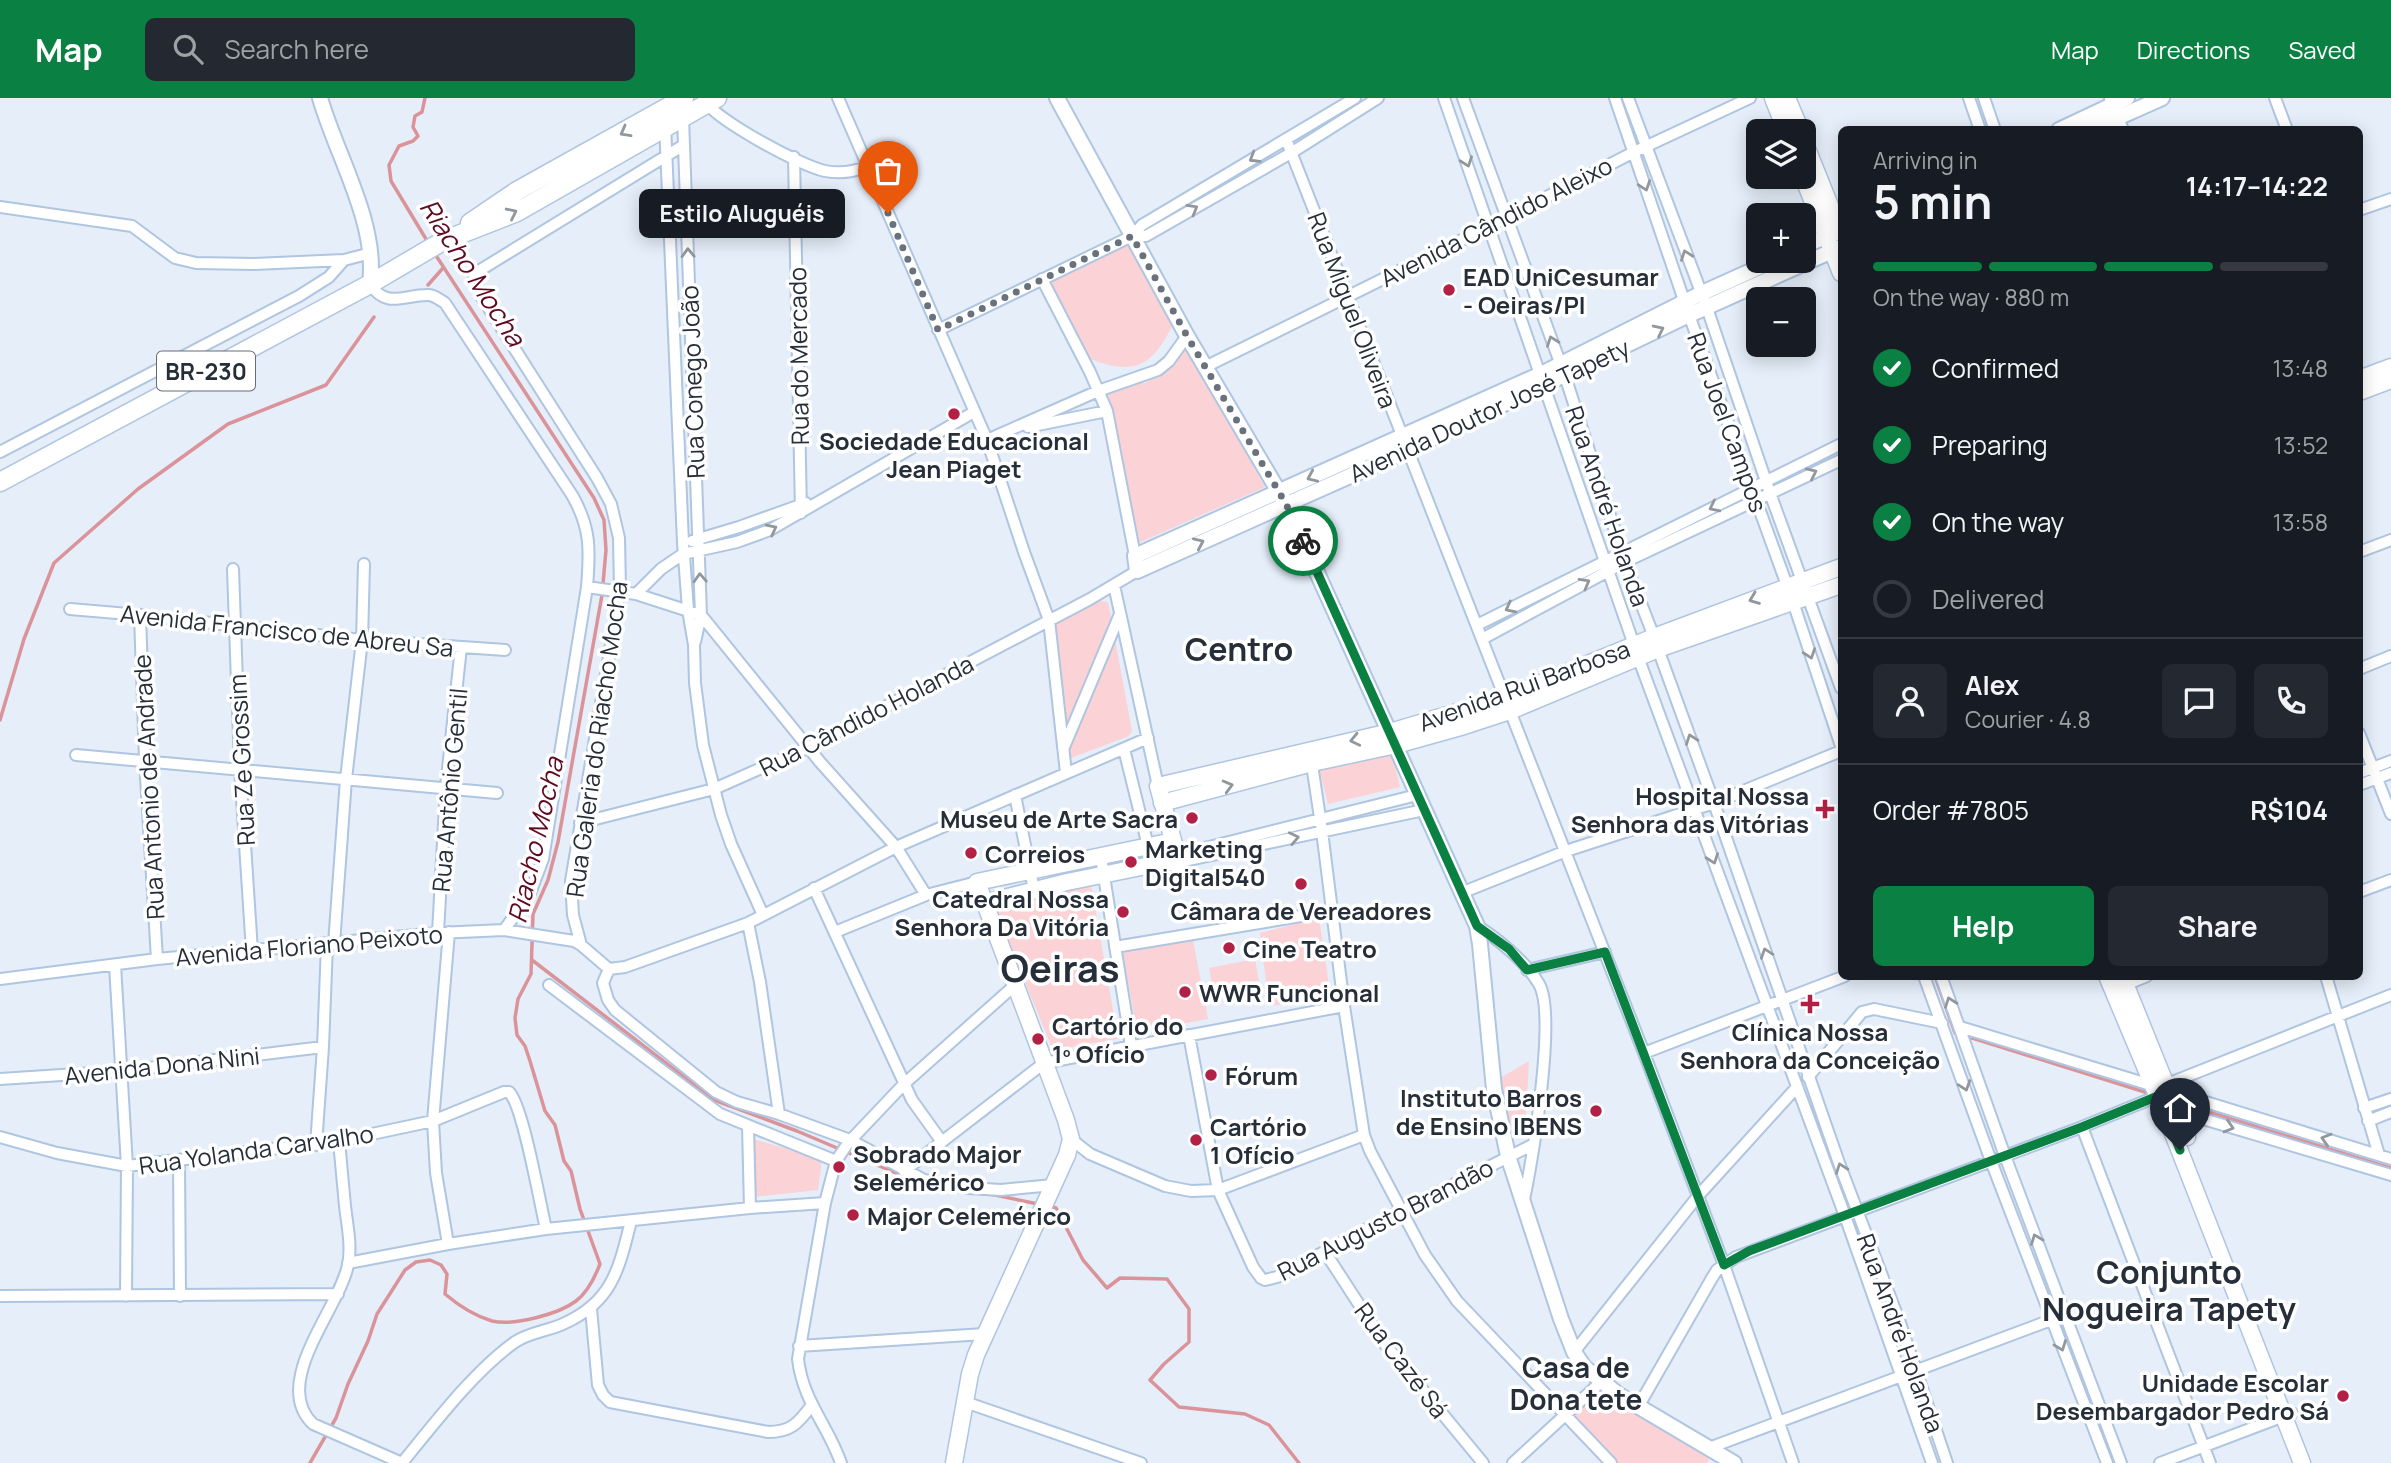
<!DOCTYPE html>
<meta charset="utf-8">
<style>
body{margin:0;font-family:Manrope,sans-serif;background:#242831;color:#f1f3f6;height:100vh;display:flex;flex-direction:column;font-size:26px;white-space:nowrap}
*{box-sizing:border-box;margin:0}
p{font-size:23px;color:#9ea1a6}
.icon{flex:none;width:38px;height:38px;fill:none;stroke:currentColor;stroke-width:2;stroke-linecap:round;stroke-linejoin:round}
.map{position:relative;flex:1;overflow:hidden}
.sheet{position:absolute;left:1838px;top:28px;width:525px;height:854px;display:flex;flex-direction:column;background:#171b24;border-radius:10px;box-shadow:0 4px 18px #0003}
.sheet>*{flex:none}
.buttons{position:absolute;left:1746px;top:21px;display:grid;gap:14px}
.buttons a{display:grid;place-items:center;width:70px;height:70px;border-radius:10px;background:#171b24;box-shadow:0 4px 18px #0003;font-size:35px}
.pin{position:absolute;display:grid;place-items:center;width:60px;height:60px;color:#fff;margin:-72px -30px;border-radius:50% 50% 50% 0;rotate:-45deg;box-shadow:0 0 7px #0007}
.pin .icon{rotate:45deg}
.courier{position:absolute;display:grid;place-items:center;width:70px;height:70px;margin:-35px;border:5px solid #0b8043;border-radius:50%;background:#fff;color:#222;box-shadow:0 2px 9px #0007}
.bubble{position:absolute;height:49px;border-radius:10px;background:#171b24;box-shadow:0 4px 18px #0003;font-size:23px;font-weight:700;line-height:49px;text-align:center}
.headline em{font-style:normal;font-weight:700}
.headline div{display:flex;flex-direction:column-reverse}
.headline{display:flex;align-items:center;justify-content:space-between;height:119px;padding:0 35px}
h1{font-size:46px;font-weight:700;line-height:52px}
.bar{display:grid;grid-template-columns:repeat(4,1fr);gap:10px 7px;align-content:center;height:84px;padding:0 35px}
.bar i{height:9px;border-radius:5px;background:#363941}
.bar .on{background:#0b8043}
.bar p{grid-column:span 4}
.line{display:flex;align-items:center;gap:18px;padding:0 35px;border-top:2px solid #363941}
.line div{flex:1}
.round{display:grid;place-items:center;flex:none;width:74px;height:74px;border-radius:10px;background:#242831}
ol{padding:0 35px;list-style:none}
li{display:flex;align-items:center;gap:21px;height:77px}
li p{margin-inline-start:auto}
li .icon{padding:7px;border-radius:50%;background:#0b8043;color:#fff;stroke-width:4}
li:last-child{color:#9ea1a6}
li i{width:38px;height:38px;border:4px solid #363941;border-radius:50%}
.primary-button{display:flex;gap:14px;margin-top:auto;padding:14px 35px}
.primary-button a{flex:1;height:80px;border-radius:10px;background:#0b8043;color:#fff;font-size:28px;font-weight:700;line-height:80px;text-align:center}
.primary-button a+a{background:#242831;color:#f1f3f6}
header{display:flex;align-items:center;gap:42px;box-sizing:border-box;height:98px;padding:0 35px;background:#0b8043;color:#fff}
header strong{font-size:33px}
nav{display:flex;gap:38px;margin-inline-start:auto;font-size:24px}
.search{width:490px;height:63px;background:#242831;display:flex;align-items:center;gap:18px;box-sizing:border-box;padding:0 24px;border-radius:10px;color:#9ea1a6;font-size:26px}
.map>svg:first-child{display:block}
.green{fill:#fbd2d5}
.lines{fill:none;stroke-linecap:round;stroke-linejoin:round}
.stream{stroke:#db939a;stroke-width:3.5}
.minor-casing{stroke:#afc5e0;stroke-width:14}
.tertiary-casing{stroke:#afc5e0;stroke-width:18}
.secondary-casing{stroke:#afc5e0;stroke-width:19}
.trunk-casing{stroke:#afc5e0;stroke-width:21}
.minor{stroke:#fff;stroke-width:10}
.tertiary{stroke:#fff;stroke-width:14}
.secondary{stroke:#fff;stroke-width:16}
.trunk{stroke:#fff;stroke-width:18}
.oneway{stroke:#92979c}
.done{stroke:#69727c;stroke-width:7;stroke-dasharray:0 12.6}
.route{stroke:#0b8043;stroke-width:9}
.poi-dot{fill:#b22046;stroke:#fff;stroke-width:2.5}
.labels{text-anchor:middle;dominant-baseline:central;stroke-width:7;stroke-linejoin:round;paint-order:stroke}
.shield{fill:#fff;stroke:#676d74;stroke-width:2}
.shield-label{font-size:23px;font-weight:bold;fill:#262f39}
.street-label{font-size:24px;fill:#262f39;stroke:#fff}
.poi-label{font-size:24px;font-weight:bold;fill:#262f39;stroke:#fff;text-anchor:start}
.water-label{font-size:26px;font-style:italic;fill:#5f0820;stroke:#fff}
.quarter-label{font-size:28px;font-weight:bold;fill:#262f39;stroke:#fff}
.district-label{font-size:32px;font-weight:bold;fill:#262f39;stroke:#fff}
.town-label{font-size:38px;font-weight:bold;fill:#262f39;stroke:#fff}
</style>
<header>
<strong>Map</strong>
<div class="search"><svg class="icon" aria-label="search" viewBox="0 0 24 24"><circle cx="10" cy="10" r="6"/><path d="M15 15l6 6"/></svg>Search here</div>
<nav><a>Map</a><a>Directions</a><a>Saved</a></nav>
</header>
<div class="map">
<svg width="2391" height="1365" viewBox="0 0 2391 1365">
<rect width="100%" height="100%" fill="#e5eef9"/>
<path class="green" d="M1122,146L1129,147L1152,192L1173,226C1153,268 1135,278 1090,261L1052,186L1056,177Z
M1186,251L1265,389L1136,446L1121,355L1105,285H1145L1172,270Z
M1090,501L1108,504L1132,633L1129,638L1071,660L1060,588L1054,517Z
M1390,649L1400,689L1328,706L1318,666Z
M1090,781L1118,941L1053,952L993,807Z
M1319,820L1331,900L1269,908L1260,835Z
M1193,842L1208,921L1137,934L1123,855Z
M1255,861L1259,883L1213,892L1209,870Z
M1529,963L1525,1032L1505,1046L1497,982Z
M753,1041L822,1061L818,1092L753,1099Z
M1600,1295L1711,1358L1707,1365H1615L1570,1319Z"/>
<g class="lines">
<path class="stream" d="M425,0L422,14L415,18L413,29L418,38L413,43L399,48L389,67L391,83L429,146
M428,187L443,170
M0,622L24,541L54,465L138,391L228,326L326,287L374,219
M532,862L714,1002L797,1033L917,1084
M1935,878L1955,935
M1969,939L2148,995
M2183,1006L2391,1070
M990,1096L1038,1106
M1049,1108L1056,1110L1083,1162L1107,1190L1120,1180L1167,1181L1189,1211V1244L1164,1266L1150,1282L1179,1309L1245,1316L1269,1327L1299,1365
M310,1365L336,1320L348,1286L368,1243L377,1216L405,1172L416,1164L430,1162L441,1167L447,1176L445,1196C458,1207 475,1218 492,1223C514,1228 559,1216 576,1203C588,1194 595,1179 600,1166L580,1111L571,1073L564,1063L555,1027L545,1013L530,963L525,948L517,937L515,920L518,901L531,876L533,816L548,782L558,744L602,497L606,452L604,422L594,400L435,156"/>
<g class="minor-casing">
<path id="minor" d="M838,0L987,342L1024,454L1049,522L1066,675
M1444,0L1634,547
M1463,0L1565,278L1625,464L1654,539
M1615,0L1689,217L1793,504L1841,648
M1628,0L1707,210L1770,395L1841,590
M1969,0L1980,32
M1984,0L1995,32
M2110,0L2123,32
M2275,0L2287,32
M704,2C716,22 801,68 825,73C840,76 854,74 868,68
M683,20L701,517L695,544
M665,26L683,445L688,512L694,547L695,585L703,647L721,717L731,746L763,817
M1286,41L1644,955L1724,1167L1793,1365
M794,59L801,415
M0,109L132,128L175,160L196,165L254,166L344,162L371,155
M2359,112L2391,101
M1132,138H1146L1291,55L1378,0
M1042,181L1090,274L1107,313L1135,458
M370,186C387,212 405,196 429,197C436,198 440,202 445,205L572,397C591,430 590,452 587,489L543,761L529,798L504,832
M938,232L1132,138L1142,127L1355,0
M1207,268L1490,128L1634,54L1750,0
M1028,329L1107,313
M987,342L1098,293L1158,272L1169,263L1187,238
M0,354L299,198L329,179L344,162
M692,443L739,429L806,405
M2359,454L2391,442
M233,471L240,670L252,853
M1114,487L1158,688
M587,489L636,496L701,517L820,664L896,749L926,797
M636,496L661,471L683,456L737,444L770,432L974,314
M70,511L140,517L362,542L505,552
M140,517L145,662L157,861
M1477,527L1841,346
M1482,541L1625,464L1841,362
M1658,551L1714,705L1839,1065L1900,1225L1947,1365
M1638,559L1845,1118L1932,1365
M2359,571L2391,558
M2359,635L2391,716
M1064,649L1120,516
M1124,651L1148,748
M76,657L497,695
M1311,660L1322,733L1344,908L1364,1037L1370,1053L1425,1157L1457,1203L1611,1365
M2359,675L2391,663
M2359,687L2391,675
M1015,697L1034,792
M580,725L714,691L809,649L1090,501L1137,473
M1177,757L1417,697
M1101,759L1131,948
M1179,764L1424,712
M814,790L912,1002L942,1044
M2359,794L2391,782
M1461,795L1566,753L1714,705L1841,653
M748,825L760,884L779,1016
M1477,828C1497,840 1527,865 1539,886C1557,917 1532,1066 1523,1106
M835,834L926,797L977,784
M438,835L446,689L461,549
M334,846L346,681L362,542L364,466
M581,847L573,817L571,783L620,493L619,440L611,406L597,380L481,198L474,180L477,174L684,47
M1115,849L1331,813
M115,867L127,1068L126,1198
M609,871L625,869L748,825L896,749L1148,640
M609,871L603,885L608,902L615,912L716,994L737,1004L779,1016L850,1042L924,1082L968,1090L1001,1092L1053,1087
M1527,872L1605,854
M1924,878L1991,1063L2107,1365
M1941,878L2005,1058L2121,1365
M2326,878L2379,1057
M0,881L157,861L438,835L504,832L574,843L581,847L609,871
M549,887L720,1016L836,1063
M2120,889L2147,878
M1960,929L2154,988L2175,983L2391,897
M1189,937L1218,1092L1253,1169L1261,1180L1265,1182L1277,1179L1401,1113L1534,1046
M1644,955L1845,878
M1808,979L1862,914L1874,911L1942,925
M0,981L123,973L323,949
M2364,1010L2391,1001
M2173,1012L2391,1077
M2368,1023L2391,1014
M748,1028L750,1110
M2082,1029L2210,1365
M0,1039L57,1055L127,1068L339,1043L433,1023L504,994H509C523,1007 540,1106 546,1131
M1071,1041L1090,1056L1165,1088L1191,1093L1218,1092L1364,1037
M339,1043C341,1065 343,1086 345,1108C347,1126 352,1148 348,1167C339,1211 270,1285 313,1326L402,1365
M316,1047L323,949L327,847
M179,1063L180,1198
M904,1073L1044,965L1344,908
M448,1146L436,1075L433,1023L449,834
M1325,1154L1384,1245L1483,1365
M348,1165L448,1146L546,1131L750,1110L825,1105
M0,1198L338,1196
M591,1211L598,1287L603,1297L610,1304L768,1334C790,1334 798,1326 811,1308
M799,1248L984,1236
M1574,1254L1698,1098L1796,990
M965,1304L1141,1365
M1638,1309L1712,1180L1717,1172L1736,1159L2082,1029L2158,998L2179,997L2196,1001L2391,1061
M1709,1350L2051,1222
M402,1365C434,1326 474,1273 515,1244C530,1234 549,1233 565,1225C613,1203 619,1170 631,1123
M841,1365C828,1327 803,1304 798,1261L825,1105L836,1063L848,1045L904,986L1014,888
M1513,1365L1601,1284
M2160,1365L2292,1315"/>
</g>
<g class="tertiary-casing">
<path id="tertiary" d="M320,0C337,59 378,125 370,186
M1057,0L1187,238L1286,406L1477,828L1480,846L1494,991L1508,1058L1561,1221L1574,1254L1584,1269L1619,1297L1734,1365
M2059,32L2127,0
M2090,32L2162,0
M1804,148L1836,134
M1773,163L1700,196L1541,276L1135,458L1137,473L1408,352L1689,217L1841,149"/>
</g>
<g class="secondary-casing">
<path id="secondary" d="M1773,0L1786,33
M1787,0L1801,33
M1804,43L1841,135
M1803,79L1841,175
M2359,281L2391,269
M2359,294L2391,282
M1162,705L1312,665L1396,647L1464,628L1510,613L1658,551L1841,487
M984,805L1067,784L1166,764H1179L1158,688L1390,634L1504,600L1654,539L1841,469
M2107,878L2170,1028L2302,1365
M2122,878L2187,1039
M954,1365L970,1276L976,1257L1067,1057L1071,1041L1066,1022L977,784L1173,743"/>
</g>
<g class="trunk-casing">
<path id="trunk" d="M470,125L517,93L684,0
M0,384L370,186L443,143L517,114L717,0"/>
</g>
<use href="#minor" class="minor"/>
<use href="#tertiary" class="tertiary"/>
<use href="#secondary" class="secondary"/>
<use href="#trunk" class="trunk"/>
</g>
<defs><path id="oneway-chevron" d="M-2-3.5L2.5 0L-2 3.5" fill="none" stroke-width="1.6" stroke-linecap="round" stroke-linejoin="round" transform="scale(1.75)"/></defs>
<g class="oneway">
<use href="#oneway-chevron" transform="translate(625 34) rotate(151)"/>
<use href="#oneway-chevron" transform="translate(1254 60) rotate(149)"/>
<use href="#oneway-chevron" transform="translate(1467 64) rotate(70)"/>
<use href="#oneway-chevron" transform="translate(1645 88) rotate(71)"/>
<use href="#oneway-chevron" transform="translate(1193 111) rotate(-30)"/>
<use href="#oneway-chevron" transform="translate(512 115) rotate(-26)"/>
<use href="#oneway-chevron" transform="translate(688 155) rotate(-92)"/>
<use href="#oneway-chevron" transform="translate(1686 157) rotate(-110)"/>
<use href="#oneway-chevron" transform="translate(1659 232) rotate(-26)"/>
<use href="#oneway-chevron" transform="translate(1552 243) rotate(-110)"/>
<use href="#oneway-chevron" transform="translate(1812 375) rotate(-25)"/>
<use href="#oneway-chevron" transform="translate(1312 379) rotate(156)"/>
<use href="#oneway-chevron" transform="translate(1714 409) rotate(154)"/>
<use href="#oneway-chevron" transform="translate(772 431) rotate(-27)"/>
<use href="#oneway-chevron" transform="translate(1199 445) rotate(-24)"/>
<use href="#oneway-chevron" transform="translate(700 480) rotate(-93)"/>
<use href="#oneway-chevron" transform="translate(1585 485) rotate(-29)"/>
<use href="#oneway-chevron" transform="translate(1754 501) rotate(159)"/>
<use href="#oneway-chevron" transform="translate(1510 510) rotate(153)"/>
<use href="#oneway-chevron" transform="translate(1810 556) rotate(71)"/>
<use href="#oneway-chevron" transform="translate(1691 641) rotate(-110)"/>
<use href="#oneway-chevron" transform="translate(1355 642) rotate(167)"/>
<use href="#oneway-chevron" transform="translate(1228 688) rotate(-15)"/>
<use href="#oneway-chevron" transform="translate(1294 740) rotate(-12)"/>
<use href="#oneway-chevron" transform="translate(1713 761) rotate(70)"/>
<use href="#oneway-chevron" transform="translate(1766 855) rotate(-109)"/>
<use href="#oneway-chevron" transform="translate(1950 904) rotate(-110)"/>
<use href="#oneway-chevron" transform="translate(1965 988) rotate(71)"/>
<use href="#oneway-chevron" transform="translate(2229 1029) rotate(17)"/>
<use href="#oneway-chevron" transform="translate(2326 1041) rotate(-163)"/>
<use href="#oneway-chevron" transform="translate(1841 1070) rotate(-110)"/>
<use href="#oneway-chevron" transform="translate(2036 1141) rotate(-111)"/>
<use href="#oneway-chevron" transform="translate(2061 1248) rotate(69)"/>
</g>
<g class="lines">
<path class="done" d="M888,115L938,232L1132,138L1187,238L1286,406L1303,443"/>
<path class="route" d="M1303,443L1477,828L1509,851L1527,872L1605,854L1724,1167L1749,1153L2082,1029L2158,998L2180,1052"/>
</g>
<g class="poi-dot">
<circle cx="1449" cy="192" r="7"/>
<circle cx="954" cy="316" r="7"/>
<path d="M1821.5 700.5h7v7h7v7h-7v7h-7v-7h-7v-7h7z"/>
<circle cx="1192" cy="720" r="7"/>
<circle cx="971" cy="755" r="7"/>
<circle cx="1131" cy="764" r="7"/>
<circle cx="1301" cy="786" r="7"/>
<circle cx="1123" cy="814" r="7"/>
<circle cx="1229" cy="850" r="7"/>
<circle cx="1185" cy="894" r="7"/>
<path d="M1806.5 895.5h7v7h7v7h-7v7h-7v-7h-7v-7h7z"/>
<circle cx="1038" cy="941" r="7"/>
<circle cx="1211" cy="977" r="7"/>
<circle cx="1596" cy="1013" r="7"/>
<circle cx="1196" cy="1042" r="7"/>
<circle cx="839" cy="1069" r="7"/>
<circle cx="853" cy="1117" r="7"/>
<circle cx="2343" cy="1298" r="7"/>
</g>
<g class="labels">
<rect class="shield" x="157" y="253.5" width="98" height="39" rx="5"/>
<g class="shield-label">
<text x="206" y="273">BR-230</text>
</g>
<g class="street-label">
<text transform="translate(1496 123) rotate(-27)">Avenida Cândido Aleixo</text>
<text transform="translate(1353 212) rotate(69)">Rua Miguel Oliveira</text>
<text transform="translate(798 258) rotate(-91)">Rua do Mercado</text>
<text transform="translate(692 284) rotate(-92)">Rua Conego João</text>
<text transform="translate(1489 312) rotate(-25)">Avenida Doutor José Tapety</text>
<text transform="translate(1728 324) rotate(70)">Rua Joel Campos</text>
<text transform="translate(1608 408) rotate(71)">Rua André Holanda</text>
<text transform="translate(287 532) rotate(6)">Avenida Francisco de Abreu Sa</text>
<text transform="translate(1524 587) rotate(-20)">Avenida Rui Barbosa</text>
<text transform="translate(866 617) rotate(-27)">Rua Cândido Holanda</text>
<text transform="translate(596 641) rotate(-82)">Rua Galeria do Riacho Mocha</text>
<text transform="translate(241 662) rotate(-93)">Rua Ze Grossim</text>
<text transform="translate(148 689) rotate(-93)">Rua Antonio de Andrade</text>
<text transform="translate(449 692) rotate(-85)">Rua Antônio Gentil</text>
<text transform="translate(309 847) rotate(-5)">Avenida Floriano Peixoto</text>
<text transform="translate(162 967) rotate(-6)">Avenida Dona Nini</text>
<text transform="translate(256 1051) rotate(-8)">Rua Yolanda Carvalho</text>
<text transform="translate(1385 1121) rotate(-27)">Rua Augusto Brandão</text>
<text transform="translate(1901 1235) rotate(70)">Rua André Holanda</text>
<text transform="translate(1402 1262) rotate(53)">Rua Cazé Sá</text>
</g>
<g class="poi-label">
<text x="1463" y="178">EAD UniCesumar<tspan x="1463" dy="28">- Oeiras/PI</tspan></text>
<text x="954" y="342" text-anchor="middle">Sociedade Educacional<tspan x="954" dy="28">Jean Piaget</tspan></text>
<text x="1809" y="697" text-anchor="end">Hospital Nossa<tspan x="1809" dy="28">Senhora das Vitórias</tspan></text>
<text x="1178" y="720" text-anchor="end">Museu de Arte Sacra</text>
<text x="1145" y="750">Marketing<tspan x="1145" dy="28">Digital540</tspan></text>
<text x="985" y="755">Correios</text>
<text x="1109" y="800" text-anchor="end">Catedral Nossa<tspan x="1109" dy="28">Senhora Da Vitória</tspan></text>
<text x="1301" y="812" text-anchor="middle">Câmara de Vereadores</text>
<text x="1243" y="850">Cine Teatro</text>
<text x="1199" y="894">WWR Funcional</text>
<text x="1052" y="927">Cartório do<tspan x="1052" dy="28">1º Ofício</tspan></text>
<text x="1810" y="933" text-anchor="middle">Clínica Nossa<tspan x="1810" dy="28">Senhora da Conceição</tspan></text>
<text x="1225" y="977">Fórum</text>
<text x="1582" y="999" text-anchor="end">Instituto Barros<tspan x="1582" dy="28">de Ensino IBENS</tspan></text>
<text x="1210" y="1028">Cartório<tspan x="1210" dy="28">1 Ofício</tspan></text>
<text x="853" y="1055">Sobrado Major<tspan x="853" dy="28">Selemérico</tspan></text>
<text x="867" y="1117">Major Celemérico</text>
<text x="2329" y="1284" text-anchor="end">Unidade Escolar<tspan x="2329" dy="28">Desembargador Pedro Sá</tspan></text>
</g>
<g class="water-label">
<text transform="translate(473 174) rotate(57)">Riacho Mocha</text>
<text transform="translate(535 742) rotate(-77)">Riacho Mocha</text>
</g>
<g class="quarter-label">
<text x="1576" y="1269">Casa de<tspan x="1576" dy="32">Dona tete</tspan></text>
</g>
<g class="district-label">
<text x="1239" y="551">Centro</text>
<text x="2169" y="1174">Conjunto<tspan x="2169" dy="37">Nogueira Tapety</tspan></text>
</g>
<g class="town-label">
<text x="1060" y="869">Oeiras</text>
</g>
</g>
</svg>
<div class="buttons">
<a><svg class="icon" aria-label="layers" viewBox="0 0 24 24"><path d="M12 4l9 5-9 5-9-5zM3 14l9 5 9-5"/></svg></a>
<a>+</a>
<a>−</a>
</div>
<div class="pin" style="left:888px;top:115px;background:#ea580c"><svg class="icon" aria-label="bag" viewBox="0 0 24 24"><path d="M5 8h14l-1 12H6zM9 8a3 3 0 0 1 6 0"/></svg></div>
<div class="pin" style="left:2180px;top:1052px;background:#1f2937"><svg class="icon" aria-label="home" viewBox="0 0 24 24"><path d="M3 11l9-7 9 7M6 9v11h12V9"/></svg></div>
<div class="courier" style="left:1303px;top:443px"><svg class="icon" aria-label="bike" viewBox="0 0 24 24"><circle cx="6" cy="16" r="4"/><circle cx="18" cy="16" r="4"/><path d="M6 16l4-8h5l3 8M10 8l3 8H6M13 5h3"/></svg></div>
<div class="bubble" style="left:639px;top:91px;width:206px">Estilo Aluguéis</div>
<section class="sheet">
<div class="headline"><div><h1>5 min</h1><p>Arriving in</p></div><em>14:17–14:22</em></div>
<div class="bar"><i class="on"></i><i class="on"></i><i class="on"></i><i></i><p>On the way · 880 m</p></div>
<ol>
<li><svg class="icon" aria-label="check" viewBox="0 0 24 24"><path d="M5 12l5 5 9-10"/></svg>Confirmed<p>13:48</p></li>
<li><svg class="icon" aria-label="check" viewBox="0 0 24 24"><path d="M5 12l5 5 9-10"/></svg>Preparing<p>13:52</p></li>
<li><svg class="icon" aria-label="check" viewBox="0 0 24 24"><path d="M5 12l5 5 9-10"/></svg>On the way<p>13:58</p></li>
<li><i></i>Delivered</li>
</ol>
<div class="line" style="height:126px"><a class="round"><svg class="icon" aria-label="person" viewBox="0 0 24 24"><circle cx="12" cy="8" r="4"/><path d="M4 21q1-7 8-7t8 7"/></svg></a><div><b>Alex</b><p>Courier · 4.8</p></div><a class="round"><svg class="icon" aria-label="chat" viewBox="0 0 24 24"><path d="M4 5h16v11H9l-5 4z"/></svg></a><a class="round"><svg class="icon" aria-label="phone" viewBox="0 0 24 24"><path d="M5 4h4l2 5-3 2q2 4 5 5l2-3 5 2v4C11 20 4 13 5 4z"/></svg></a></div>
<div class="line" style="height:91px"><div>Order #7805</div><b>R$104</b></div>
<div class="primary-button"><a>Help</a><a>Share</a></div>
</section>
</div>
